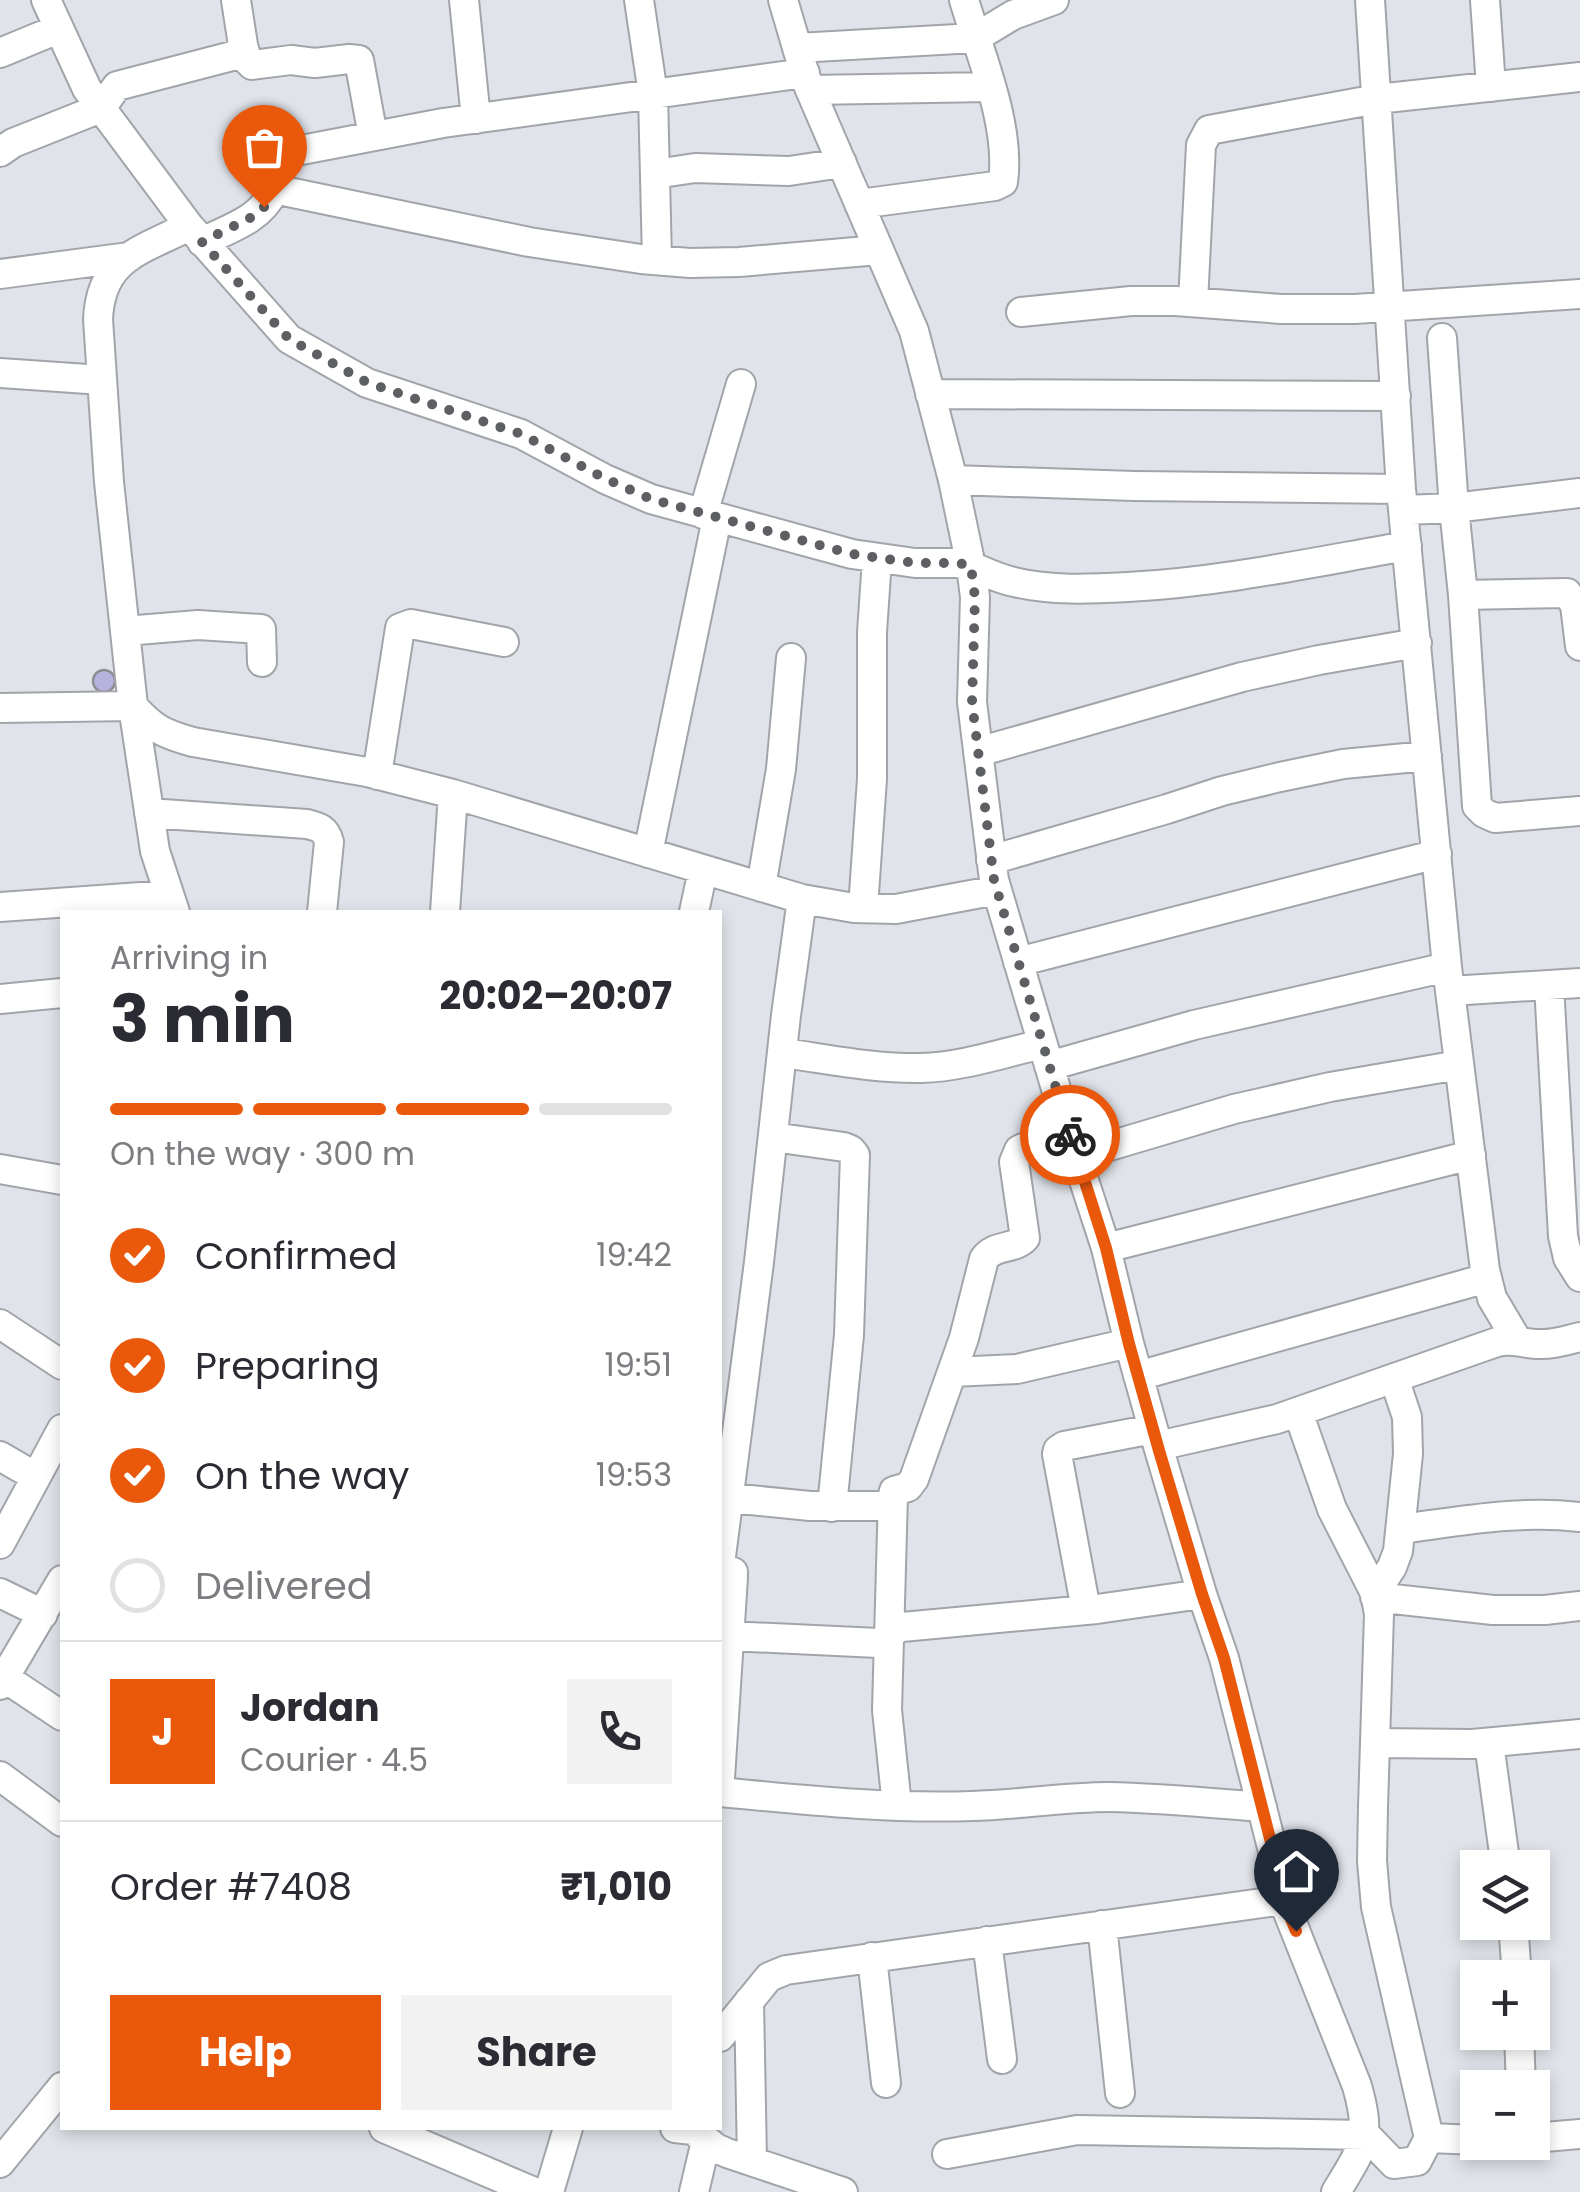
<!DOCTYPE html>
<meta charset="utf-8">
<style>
body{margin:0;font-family:Poppins,sans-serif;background:#f2f2f3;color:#2b2b33;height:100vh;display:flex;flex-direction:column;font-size:38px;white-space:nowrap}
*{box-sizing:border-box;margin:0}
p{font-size:32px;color:#7c7c81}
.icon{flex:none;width:55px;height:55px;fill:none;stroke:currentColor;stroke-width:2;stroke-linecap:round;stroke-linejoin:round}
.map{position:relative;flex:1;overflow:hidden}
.panel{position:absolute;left:60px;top:910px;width:662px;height:1220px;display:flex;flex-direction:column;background:#fff;border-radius:0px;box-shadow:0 5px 15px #0003}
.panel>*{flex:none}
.controls{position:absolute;left:1460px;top:1850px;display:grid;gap:20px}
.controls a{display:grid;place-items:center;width:90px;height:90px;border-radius:0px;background:#fff;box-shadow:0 5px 15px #0003;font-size:50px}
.pin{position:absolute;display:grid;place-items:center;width:85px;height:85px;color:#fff;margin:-102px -42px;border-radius:50% 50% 50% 0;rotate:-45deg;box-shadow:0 0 10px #0007}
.pin .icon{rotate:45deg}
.courier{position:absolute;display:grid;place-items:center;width:100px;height:100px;margin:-50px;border:8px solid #ea580c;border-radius:50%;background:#fff;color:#222;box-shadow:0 2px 12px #0007}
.head em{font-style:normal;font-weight:700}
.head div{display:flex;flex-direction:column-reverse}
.head{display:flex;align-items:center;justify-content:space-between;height:170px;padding:0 50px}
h1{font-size:65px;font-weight:700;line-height:75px}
.bar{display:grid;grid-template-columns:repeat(4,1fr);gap:15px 10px;align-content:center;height:120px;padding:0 50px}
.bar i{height:12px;border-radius:8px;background:#e1e1e2}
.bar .current{background:#ea580c}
.bar p{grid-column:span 4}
.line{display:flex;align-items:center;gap:25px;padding:0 50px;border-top:2px solid #e1e1e2}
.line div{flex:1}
.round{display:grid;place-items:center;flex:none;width:105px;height:105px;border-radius:0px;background:#f2f2f3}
ol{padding:0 50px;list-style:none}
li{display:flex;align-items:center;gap:30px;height:110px}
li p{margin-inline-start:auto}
li .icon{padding:10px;border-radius:50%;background:#ea580c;color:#fff;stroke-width:4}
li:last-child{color:#7c7c81}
li i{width:55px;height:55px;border:5px solid #e1e1e2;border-radius:50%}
.action{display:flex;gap:20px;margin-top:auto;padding:20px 50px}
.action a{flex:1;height:115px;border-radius:0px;background:#ea580c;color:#fff;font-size:40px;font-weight:700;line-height:115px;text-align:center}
.action a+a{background:#f2f2f3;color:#2b2b33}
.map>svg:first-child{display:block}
.building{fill:#b6b3de;stroke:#8d8d92;stroke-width:2.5}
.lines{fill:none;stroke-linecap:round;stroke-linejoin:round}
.minor-casing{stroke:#a1a5aa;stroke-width:32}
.minor{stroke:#fff;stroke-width:28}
.done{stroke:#5d5f63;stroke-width:10;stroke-dasharray:0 18}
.route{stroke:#ea580c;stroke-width:12}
</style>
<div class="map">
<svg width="1580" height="2192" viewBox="0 0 1580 2192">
<rect width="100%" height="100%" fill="#e0e4ea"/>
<path class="building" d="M93 681a11 11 0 1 1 22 0a11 11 0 1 1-22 0Z"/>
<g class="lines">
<g class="minor-casing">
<path id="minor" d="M46,0L87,89L189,226L289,339L367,383L521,434L605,479L651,499L852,554L915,563H958L971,566L975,597L972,702L994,880L1076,1156L1106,1248L1129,1343L1158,1446L1202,1594L1224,1658L1278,1871L1283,1900L1357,2086C1372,2139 1363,2147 1336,2192
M464,0L476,119
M639,0L653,94L657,260
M783,0L808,85L914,331L953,480L971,566C985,572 999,579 1014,582C1051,591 1090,589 1128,587C1222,582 1314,562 1407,546
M1485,0L1491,87
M243,45L247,60L252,65L291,60L315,63L349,59L359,60L373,136
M797,48L975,38L1013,15L1054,0
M0,53L58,29
M810,90L990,87
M0,152L13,143L101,108L117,86L236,55L243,45L236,0
M655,174L695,168L789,171L842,163
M274,189L529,242L641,259L690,263L739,262L879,250
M859,204L995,186L1003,182C1011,126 980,54 964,0
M202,242C228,229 260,220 273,192C278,180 280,166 285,154L291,152L443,123L805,73
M0,274L129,257
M1193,302L1201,145L1209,130L1377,99L1580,77
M1021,312L1131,301H1175L1281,309H1355L1580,294
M1442,338L1454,508L1580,493
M0,373L102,380
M930,394L1396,396
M953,480L1134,486L1401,489
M1404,510L1454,508L1463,595L1567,593L1575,605L1580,646
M703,514L741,384
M1463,595L1477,806L1484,813L1495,818L1580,811
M125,631L198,625L261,629L262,662
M0,708L133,706C153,729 164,734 193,742L367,772L453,794L802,899L854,908L896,909L997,890
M978,752L1242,677L1319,660L1417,643
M377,775L400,628L411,624L504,642
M149,813L307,824C319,827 326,829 329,842L322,912
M648,853L717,518
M991,860L1167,809L1222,791L1280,777L1343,764L1427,756
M761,887L781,769L791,658
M0,907L169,895
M863,908L872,779V632L877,559
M175,912L155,851L133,706L109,482L98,319C101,257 141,251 189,226
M445,912L453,794
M694,912L703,870
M1018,962L1437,854
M1447,967L1485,1270L1492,1298L1517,1340
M1549,985L1563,1236L1568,1258L1580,1277
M1450,991L1580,983
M0,999L62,993
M782,1053C828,1059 875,1069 921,1068C962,1067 1003,1053 1042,1044
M1049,1066L1194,1025L1447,967L1401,489L1370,0
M773,1137L844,1147L851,1150L855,1155L849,1335L832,1507
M1076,1156L1234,1109L1330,1087L1459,1065
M0,1169L62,1180
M1106,1248L1471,1155
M0,1324L62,1365
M952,1372L1017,1369L1129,1343
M1138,1376L1487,1278
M1298,1412L1332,1509L1375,1593L1379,1614L1373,1807L1372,1861L1376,1907L1429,2138
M1158,1446L1277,1419L1497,1342C1512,1338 1524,1344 1539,1344C1553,1345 1567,1340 1580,1337
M0,1456L36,1477
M720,1497L810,1506H892
M1401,1529C1462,1521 1518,1510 1580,1517
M0,1544L62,1429
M720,1564L759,1262L786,1015L802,899
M720,1566L733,1572V1577L720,1778
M0,1593L43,1614
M1375,1593L1392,1567L1398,1551L1408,1454L1407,1417L1394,1378
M1375,1597L1493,1610H1545L1580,1606
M1086,1610L1057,1454L1058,1450L1064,1446L1153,1429
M729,1636L878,1643C888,1640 891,1630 902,1627L1097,1609L1202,1594
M5,1678L62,1716
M0,1685L62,1580
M1376,1743L1472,1744L1580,1734
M1489,1743L1506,1868
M0,1776L62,1822
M720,1792C804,1800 888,1809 972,1806C1018,1805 1063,1797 1109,1797C1160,1798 1211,1803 1262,1807
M897,1806L887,1710L893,1495L894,1491L908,1487L914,1479L964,1338L984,1259C994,1244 1014,1250 1025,1238L1014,1162L1019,1150L1023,1148L1069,1133
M1513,1922L1517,1978
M1102,1925L1120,2093
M987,1941L1002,2059
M872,1957L886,2083
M749,2001L752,2161
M1519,2032L1521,2088
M720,2037L769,1977L786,1970L1283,1900
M384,2128L534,2192
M675,2128L693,2130L716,2148L727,2153L843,2192
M1532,2133L1545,2137L1580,2134
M947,2154L1077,2130L1366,2135L1394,2164L1417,2161L1429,2138L1478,2140
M0,2163L62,2087
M549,2192L568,2128
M694,2192L706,2141"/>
</g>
<use href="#minor" class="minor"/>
</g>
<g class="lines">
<path class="done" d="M264,207L256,215L202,242L289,339L368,383L521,434L606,479L651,499L852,554L915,563H958L971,566L975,598L972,702L994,880L1070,1135"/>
<path class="route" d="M1070,1135L1106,1248L1129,1344L1160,1454L1202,1594L1224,1658L1278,1870L1283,1900L1296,1931"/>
</g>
</svg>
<div class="controls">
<a><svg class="icon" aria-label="layers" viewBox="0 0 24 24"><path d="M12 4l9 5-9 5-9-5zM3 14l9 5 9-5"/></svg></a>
<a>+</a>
<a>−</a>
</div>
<div class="pin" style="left:264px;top:207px;background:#ea580c"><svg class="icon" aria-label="bag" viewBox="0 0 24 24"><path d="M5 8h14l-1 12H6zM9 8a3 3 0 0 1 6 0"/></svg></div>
<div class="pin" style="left:1296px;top:1931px;background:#1f2937"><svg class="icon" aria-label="home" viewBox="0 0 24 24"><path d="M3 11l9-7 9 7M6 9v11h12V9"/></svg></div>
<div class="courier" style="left:1070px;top:1135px"><svg class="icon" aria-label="bike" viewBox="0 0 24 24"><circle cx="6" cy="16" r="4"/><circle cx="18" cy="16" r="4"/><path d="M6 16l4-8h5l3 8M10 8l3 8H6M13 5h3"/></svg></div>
<section class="panel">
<div class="head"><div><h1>3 min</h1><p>Arriving in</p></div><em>20:02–20:07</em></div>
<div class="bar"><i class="current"></i><i class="current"></i><i class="current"></i><i></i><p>On the way · 300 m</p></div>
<ol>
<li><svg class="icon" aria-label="check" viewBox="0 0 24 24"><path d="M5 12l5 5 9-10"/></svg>Confirmed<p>19:42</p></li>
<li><svg class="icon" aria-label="check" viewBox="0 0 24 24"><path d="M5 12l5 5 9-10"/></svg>Preparing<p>19:51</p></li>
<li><svg class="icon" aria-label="check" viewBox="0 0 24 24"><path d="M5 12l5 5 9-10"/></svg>On the way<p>19:53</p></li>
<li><i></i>Delivered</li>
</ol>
<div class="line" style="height:180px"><b class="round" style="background:#ea580c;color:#fff">J</b><div><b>Jordan</b><p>Courier · 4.5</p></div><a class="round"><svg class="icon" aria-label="phone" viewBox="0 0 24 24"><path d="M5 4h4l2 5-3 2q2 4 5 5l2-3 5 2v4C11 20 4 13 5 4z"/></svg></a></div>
<div class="line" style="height:130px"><div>Order #7408</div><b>₹1,010</b></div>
<div class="action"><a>Help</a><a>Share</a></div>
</section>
</div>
